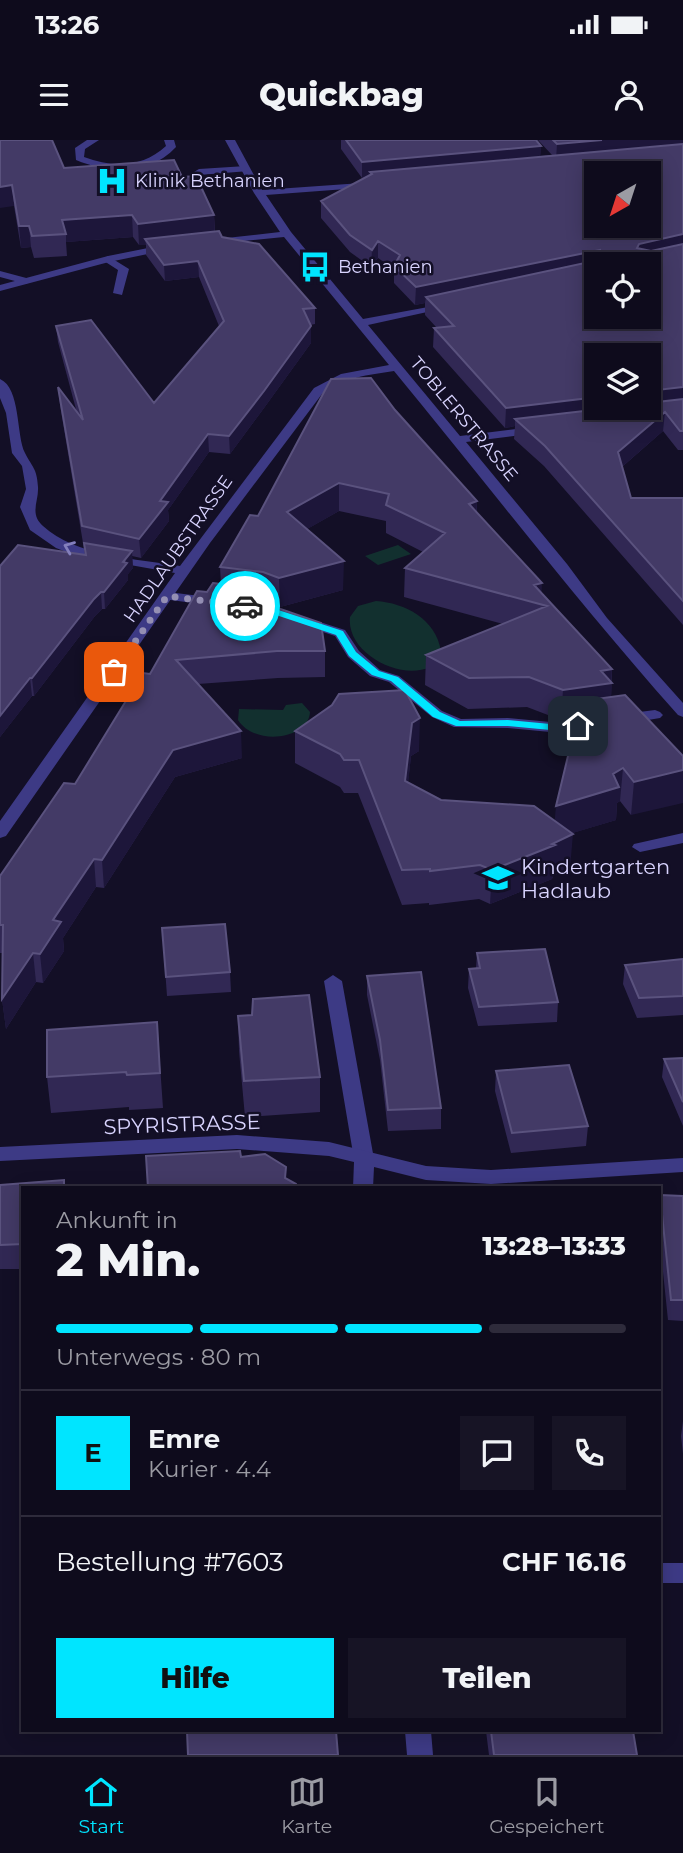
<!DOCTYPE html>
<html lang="de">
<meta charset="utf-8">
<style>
body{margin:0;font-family:Montserrat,sans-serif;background:#171425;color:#f1f3f6;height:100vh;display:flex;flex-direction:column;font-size:26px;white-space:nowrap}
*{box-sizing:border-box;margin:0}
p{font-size:23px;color:#9b9ba3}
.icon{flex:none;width:38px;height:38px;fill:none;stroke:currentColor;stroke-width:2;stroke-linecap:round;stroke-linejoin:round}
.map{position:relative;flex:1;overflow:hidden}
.details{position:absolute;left:21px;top:1046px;width:640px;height:546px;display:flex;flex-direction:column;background:#0e0b1c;border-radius:0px;box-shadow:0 4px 18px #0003,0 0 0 2px #2e2b3b}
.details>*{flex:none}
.needle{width:46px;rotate:219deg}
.controls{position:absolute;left:584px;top:21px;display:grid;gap:14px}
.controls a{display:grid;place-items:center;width:77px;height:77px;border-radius:0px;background:#0e0b1c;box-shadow:0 4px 18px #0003,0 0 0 2px #2e2b3b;font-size:35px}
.pin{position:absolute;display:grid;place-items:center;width:60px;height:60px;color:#fff;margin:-30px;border-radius:14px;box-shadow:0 4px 10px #0006}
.courier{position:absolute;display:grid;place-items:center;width:70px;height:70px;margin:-35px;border:5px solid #00e5ff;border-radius:50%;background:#fff;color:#222;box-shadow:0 2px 9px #0007}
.overview em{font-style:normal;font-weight:800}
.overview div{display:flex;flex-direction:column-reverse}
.overview{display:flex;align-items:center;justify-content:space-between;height:119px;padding:0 35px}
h1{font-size:46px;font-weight:800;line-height:52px}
.bar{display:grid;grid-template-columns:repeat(4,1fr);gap:10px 7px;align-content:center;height:84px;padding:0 35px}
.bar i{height:9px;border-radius:5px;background:#2e2b3b}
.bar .selected{background:#00e5ff}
.bar p{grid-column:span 4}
.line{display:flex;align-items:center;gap:18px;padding:0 35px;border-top:2px solid #2e2b3b}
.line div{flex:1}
.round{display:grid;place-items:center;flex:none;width:74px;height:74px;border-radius:0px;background:#171425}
.button{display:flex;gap:14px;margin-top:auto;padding:14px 35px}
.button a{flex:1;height:80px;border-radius:0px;background:#00e5ff;color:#111;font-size:28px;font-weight:800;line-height:80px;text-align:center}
.button a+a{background:#171425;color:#f1f3f6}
.status{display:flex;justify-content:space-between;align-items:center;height:49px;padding:0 35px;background:#0e0b1c;direction:ltr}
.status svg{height:19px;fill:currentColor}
header{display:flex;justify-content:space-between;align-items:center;height:91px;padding:0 35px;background:#0e0b1c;font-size:32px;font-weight:800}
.menu{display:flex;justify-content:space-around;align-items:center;height:98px;border-top:2px solid #2e2b3b;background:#0e0b1c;font-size:19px;color:#9b9ba3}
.menu a{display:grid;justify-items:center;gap:4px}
.menu .selected{color:#00e5ff}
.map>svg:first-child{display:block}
.green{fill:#12302f}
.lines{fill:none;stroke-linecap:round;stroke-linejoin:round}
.lane{fill:#3d3a85;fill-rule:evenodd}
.street{fill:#3d3a85;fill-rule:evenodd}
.wall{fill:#312854}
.shaded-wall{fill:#1d163a}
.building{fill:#433a66;stroke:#5a527e;stroke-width:2;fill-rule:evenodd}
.oneway{stroke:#837fbc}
.route{fill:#00e5ff}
.done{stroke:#948fb3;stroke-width:7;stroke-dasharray:0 12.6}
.labels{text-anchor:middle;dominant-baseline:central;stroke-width:5;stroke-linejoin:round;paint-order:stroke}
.far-poi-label{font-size:18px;fill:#d9d4ff;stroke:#130f26;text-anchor:start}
.far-street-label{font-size:18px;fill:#d9d4ff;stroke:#130f26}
.poi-label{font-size:21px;fill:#d9d4ff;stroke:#130f26;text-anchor:start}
.street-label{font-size:21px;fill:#d9d4ff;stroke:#130f26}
</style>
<div class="status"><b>13:26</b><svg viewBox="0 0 49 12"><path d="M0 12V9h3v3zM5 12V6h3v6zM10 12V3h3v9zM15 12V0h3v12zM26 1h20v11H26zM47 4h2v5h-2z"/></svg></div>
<header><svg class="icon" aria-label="menu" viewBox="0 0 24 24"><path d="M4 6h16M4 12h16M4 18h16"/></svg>Quickbag<svg class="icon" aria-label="person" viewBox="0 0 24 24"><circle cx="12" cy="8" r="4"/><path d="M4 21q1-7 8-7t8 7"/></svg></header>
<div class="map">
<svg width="683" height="1615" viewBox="0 0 683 1615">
<rect width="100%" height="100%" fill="#130f26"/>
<path class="green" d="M398,405L411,414L378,425L365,416Z
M376,461C405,463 436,479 441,511L430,527C400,541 346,513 350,477L358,466Z
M302,563L310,572C309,599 255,607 238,580L239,569L283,570L286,565Z"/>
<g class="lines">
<path class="lane" d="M87,0H99L85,9L84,17C113,28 142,28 166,6L164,0H174L176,7C149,36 110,34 76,20L75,8Z
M246,26L249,27V31L199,35L194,32L199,29Z
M108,116L129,129L122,155L113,153L118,130L104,121L103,119Z
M0,131L30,139L31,141L26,144L0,137Z
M168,452L216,458L223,462L216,466L163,459V453Z
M301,476L345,490L359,511L380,530L399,536L442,571L461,579L508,578L561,583L589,579L597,584L589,589L561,593L508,588L454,587L432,577L389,542L370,536L348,517L335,496L296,483L294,480Z
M655,570L660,572L663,575L660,578L624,584L616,579L624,574Z
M683,693V703L640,712L632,707L634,704Z
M333,835L342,841L374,1019L371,1024H357L354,1019L324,841Z"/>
<path class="street" d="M225,0H235L262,50L376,42V46L373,47L266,55L291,92L363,179L450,163V167L368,185L460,296L541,286L543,289L537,293L466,302L567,424L607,478L683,563V577L678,575C579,464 488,345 394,231C368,235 344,237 322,254L210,403L6,696L0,698V681L175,433L74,415L56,408L30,390L20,367L26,349L22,326L12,313L6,273L0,258V239C21,248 16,296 25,313C32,327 37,328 38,347C39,361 29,374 43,386C75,416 138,419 180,426L314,248L341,234L389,225L284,97L213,104L212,102L217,99L280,92L254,53Z
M168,104L173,107L172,109L109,122L0,151V145L108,116Z
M237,995L329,1002L426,1026L491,1030L683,1018V1032L491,1044L426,1040L374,1027L373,1048H353L354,1022L329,1016L237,1009L0,1021V1007Z
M660,1423H683V1443H660Z
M405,1591H431L433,1615H407Z"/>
</g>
<path class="wall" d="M0,0L64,28L182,37L214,75L215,91L315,168V184L310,185L311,203L264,268L230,314L209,312L168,370L169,381L141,418L132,416L133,428L128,434V440L105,469H102L95,476L34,556H32L0,597V426L85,415L60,265L58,247L77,273L58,202L56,186L154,263L219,186L199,137L165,141L146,115V105H139L133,97L66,102L67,116L34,118L31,107L21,108L14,66Z
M341,0H536L541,6L540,16L552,15L538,0H683V310H678L663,291L622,327L631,358H683V485L544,326L514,299L515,286L505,288L433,207L434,188H437L425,175V163L415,165L394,143V129L378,118L371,127L350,112L321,78V61L365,38H362L341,9Z
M395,270L477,361V372L542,453L612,529L611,557L683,616L631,675L620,661L617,663L616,680L572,693L570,728L553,736L552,739L490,764L479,759L429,765V763L402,765L358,653H344L340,647L295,623V591L419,611L411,616L408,642L441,660L555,681L569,615L565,595L566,580H561L527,567L468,569L425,545L426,515L503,484L404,457L405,428L423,412L386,393V381L339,371L307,389L343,450L280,467L257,461L325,511V537L278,538L198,544L242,618L175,637L104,748L96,747L63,798L64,811L43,843L36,842L6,889L2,859L3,813H0V736L75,644L207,452L221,444L220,427L258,376Z
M162,788L230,832L231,852L167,856Z
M477,813L558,862L557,882L478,886L468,848L469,829L476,828Z
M683,819V875L637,878L623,844L625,825Z
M367,836L441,968V989L388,991L380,920L367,855Z
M238,876L320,937V972L245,977L239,911Z
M157,882L163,968L129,970V967L51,973L47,937Z
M683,918V986L662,937L664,919Z
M496,931L588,986L586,1006L511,1013L495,951Z
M64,1040V1048H23V1129H0V1045Z
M660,1055L683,1056V1181L668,1180L660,1103Z
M683,1281V1314L681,1296Z
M486,1591H633L637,1615H489Z"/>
<path class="shaded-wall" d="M602,0H683V8L556,20L557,4Z
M541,6L540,22L372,34L370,32V37L362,38V22Z
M12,45L14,66L0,68V47Z
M132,75L133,97L66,102V94L62,80Z
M214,75L215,96L145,99L146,105H139L138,84Z
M19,86H29L31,107L21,108Z
M683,94V104L637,121V108L639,104Z
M378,101V118L371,127L372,110Z
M600,110L599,124L426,157L425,163L415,165L416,147Z
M198,121L199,137L165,141L164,125Z
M311,186V203L264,268L230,314L229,296Z
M683,247V265L515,279V286L505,288L506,268L597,257V268H649V251Z
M665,272L663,291L616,332L618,312Z
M208,294L209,312L168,370L169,381L141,418L139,399L160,361Z
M339,343V371L288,400L287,372Z
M477,361L476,389L469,364Z
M132,411L133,428L128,434V440L105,469L104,452Z
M344,421L343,450L280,467L279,438Z
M542,443L541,464L534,445Z
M253,448L254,474L234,453Z
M101,452L102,469L95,476L34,556L32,538L94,459Z
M612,529L611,544L612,543L610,574L567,563L566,580H561L563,550L601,531Z
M30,538L32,556L0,597V576Z
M420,578L419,611L411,616L405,674V641L412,583Z
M241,591L242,618L175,637L104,748L102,720L173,610Z
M623,628L620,661L617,663L616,680L553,699L556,666Z
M683,630V663L631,675L634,642Z
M573,694L570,728L553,736L552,739L490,764L492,730Z
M94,719L96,747L63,798L64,811L43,843L40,814L53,780Z
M33,813L36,842L6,889L2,859Z"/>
<path class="building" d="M0,0H52L64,28L174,20L182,37L196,36L214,75L138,84L132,75L62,80L66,94L32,96L29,86H19L12,45L0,47Z
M346,0H536L541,6L362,22Z
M553,0H602L557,4Z
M683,4V94L639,104L637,108L651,111L683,104V247L649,251V215H597V257L506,268L434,188L454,186L426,157L599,120L600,110L416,147L394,126L400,115L378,101L372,110L350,95L321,61L372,34L370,32ZM597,33H649V86H597ZM597,124H649V177H597Z
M219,91L222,97L259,104L315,168L303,169L311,186L264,251L229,296L208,294L160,361L168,362L139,399L82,386L58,247L83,280L56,186L91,180L154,263L224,181L198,121L164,125L145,99Z
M371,238L395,270L477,361L469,364L542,443L534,445L612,529L601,531L612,543L563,550L529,537L469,538L426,515L547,466L405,428L445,393L386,365L389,354L339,343L287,372L344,421L279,438L263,432L220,427L250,375L258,376L331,239Z
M683,259V291H680L665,272L618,312L631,358H683V461L545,306L515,279L610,268H649V263Z
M84,403L132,411L123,422L127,423L104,452H101L94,459L32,538H30L0,576V426L18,405L86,415Z
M213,443L253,448L234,453L321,483L325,511H277L176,520L241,591L173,610L102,720L94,719L53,780L61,782L40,814L33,813L2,859L3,785H0V736L64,643L75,644L143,533L150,534L197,451L207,452Z
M405,550L420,578L412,583L405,641L441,660L534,666L573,694L552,704L555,705L492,730L480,725L430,731V729L402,730L359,620H344L340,614L295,591L332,565L339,554Z
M625,555L683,616V630L634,642L623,628L613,634L619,647L556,666L573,595L567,563Z
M225,784L230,832L166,837L162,788Z
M545,809L558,862L479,867L469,829L480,828L477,813Z
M683,819V856L639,858L625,825Z
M421,832L441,968L388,970L380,900L367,836Z
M309,855L320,937L244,941L238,876L252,875L253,859Z
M157,882L160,933L127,935L126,932L47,937V890Z
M683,918V962L664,919Z
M569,925L588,986L512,993L496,931Z
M240,1011L241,1017L265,1014L286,1027L285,1038L296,1044L297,1048H148L146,1016Z
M64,1040V1048H23V1104L0,1105V1045Z
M660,1055L683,1056V1160H671Z
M187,1591H336L338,1615H188Z
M491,1591H633L637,1615H494Z"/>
<defs><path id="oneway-chevron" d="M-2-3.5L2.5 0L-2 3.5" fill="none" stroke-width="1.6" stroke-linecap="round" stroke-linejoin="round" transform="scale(1.75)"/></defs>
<use class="oneway" href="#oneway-chevron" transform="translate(69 407) rotate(-158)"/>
<path class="route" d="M245,463L266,466L343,491L356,512L379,531L398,537L440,572L460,581L508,580L561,585L578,583L583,586L561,591L508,586H456L433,577L391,541L372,535L349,516L336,495L261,470L242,468L241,466Z"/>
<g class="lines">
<path class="done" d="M114,532L167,456L245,466"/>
</g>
<defs>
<g id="hospital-bare" transform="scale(2.415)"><path d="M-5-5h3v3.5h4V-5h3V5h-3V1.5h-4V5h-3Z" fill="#00e5ff" stroke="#130f26" stroke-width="2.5" paint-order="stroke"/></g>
<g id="bus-bare" transform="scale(2.415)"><path d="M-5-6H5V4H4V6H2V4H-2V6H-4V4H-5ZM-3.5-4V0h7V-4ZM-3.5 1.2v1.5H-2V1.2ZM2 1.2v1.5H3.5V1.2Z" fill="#00e5ff" stroke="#130f26" stroke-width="2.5" paint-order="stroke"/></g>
<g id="school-bare" transform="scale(2.415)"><path d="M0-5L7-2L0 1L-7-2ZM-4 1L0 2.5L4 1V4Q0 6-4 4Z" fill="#00e5ff" stroke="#130f26" stroke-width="2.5" paint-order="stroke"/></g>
</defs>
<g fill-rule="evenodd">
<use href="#hospital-bare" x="112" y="41"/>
<use href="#bus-bare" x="315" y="127"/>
<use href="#school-bare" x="498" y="738"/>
</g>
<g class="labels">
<g class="far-poi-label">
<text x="135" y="41">Klinik Bethanien</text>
<text x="338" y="127">Bethanien</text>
</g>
<g class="far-street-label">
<text transform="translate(464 279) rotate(50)">TOBLERSTRASSE</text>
<text transform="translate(178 409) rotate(-55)">HADLAUBSTRASSE</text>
</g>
<g class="poi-label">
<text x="521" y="726">Kindertgarten<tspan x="521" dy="24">Hadlaub</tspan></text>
</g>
<g class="street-label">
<text transform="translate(182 984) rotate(-2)">SPYRISTRASSE</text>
</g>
</g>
</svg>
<div class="controls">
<a><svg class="needle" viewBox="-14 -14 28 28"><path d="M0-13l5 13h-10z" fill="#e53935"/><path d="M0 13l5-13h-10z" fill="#9b9ba3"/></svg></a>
<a><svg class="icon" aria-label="locate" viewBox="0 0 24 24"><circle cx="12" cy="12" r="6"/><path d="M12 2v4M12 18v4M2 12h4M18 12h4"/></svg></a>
<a><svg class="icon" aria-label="layers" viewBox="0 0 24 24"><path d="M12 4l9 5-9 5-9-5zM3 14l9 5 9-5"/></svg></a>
</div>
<div class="pin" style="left:114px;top:532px;background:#ea580c"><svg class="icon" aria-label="bag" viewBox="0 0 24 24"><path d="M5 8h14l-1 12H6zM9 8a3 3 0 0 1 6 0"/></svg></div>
<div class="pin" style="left:578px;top:586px;background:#1f2937"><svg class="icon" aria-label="home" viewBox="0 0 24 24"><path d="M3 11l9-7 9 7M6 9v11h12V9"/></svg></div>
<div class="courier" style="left:245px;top:466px"><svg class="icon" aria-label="car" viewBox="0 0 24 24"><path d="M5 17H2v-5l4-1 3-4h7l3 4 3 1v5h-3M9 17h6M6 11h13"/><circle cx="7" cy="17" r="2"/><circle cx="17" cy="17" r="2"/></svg></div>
<section class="details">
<div class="overview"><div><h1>2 Min.</h1><p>Ankunft in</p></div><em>13:28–13:33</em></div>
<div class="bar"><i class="selected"></i><i class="selected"></i><i class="selected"></i><i></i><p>Unterwegs · 80 m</p></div>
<div class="line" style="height:126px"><b class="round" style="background:#00e5ff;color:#111">E</b><div><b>Emre</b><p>Kurier · 4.4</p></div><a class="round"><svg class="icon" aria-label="chat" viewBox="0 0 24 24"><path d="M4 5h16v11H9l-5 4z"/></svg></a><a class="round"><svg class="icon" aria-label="phone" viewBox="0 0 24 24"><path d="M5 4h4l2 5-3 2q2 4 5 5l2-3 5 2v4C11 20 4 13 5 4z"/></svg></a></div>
<div class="line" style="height:91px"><div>Bestellung #7603</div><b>CHF 16.16</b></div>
<div class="button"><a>Hilfe</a><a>Teilen</a></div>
</section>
</div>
<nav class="menu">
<a class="selected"><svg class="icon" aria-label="home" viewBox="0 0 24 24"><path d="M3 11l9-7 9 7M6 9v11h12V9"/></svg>Start</a>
<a><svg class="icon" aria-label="map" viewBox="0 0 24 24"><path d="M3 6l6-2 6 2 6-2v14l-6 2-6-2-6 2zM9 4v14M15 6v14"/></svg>Karte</a>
<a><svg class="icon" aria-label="saved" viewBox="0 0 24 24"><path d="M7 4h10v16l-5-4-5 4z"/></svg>Gespeichert</a>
</nav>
